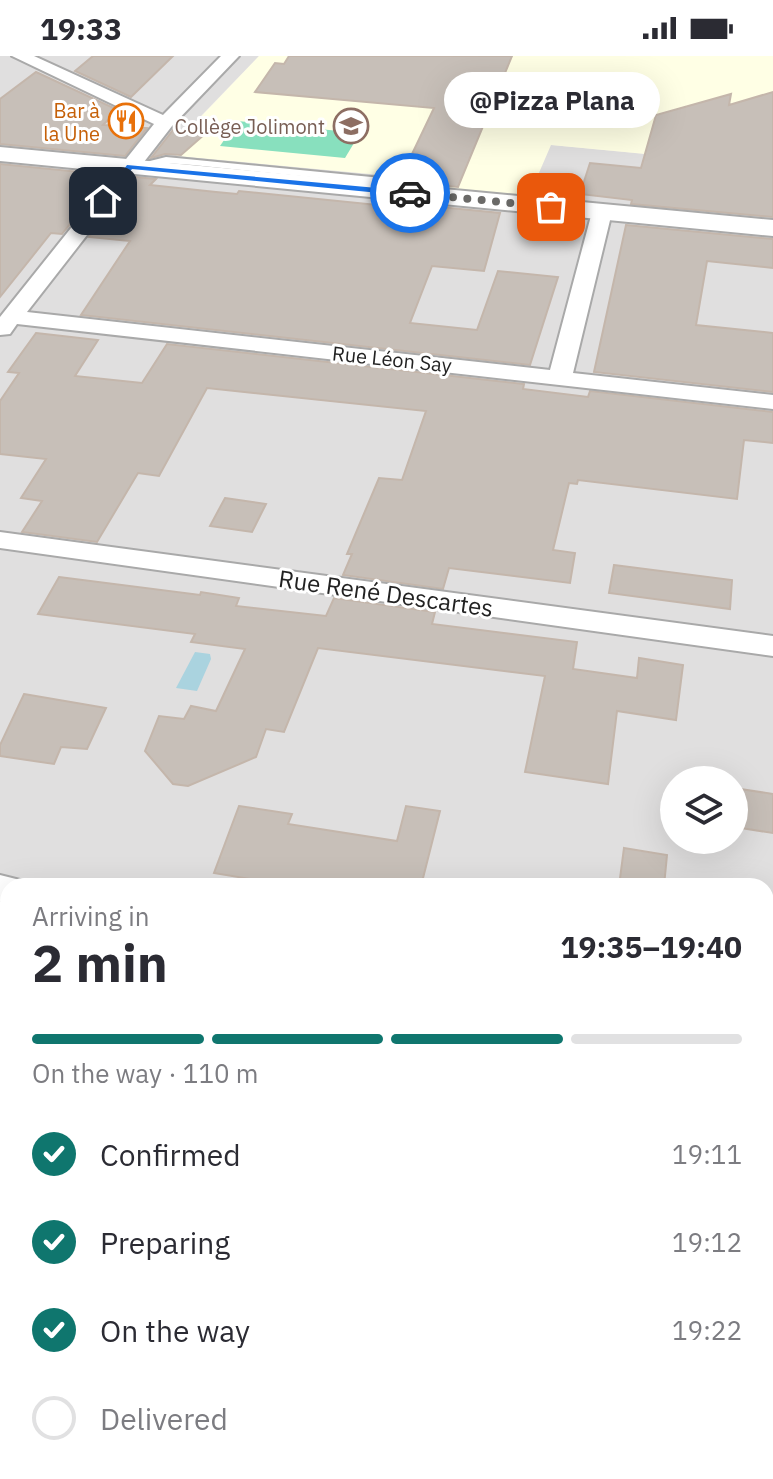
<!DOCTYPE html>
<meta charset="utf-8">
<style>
body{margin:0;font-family:"IBM Plex Sans",sans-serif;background:#f2f2f3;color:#2b2b33;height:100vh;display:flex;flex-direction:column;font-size:30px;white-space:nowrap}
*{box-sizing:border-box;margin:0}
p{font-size:26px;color:#7c7c81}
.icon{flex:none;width:44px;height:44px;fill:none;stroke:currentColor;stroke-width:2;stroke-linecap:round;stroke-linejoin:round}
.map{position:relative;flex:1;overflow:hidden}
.drawer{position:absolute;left:0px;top:822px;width:774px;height:602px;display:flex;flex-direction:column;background:#fff;border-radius:24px 24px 0 0;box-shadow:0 8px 32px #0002}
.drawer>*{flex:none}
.tools{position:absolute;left:660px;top:710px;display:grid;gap:16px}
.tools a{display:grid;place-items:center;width:88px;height:88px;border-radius:50%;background:#fff;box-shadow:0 8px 32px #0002;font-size:40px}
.pin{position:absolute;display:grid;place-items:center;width:68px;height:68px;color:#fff;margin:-34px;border-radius:16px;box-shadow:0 4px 12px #0006}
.courier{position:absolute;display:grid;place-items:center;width:80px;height:80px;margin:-40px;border:6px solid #1a73e8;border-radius:50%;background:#fff;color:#222;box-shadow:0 2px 10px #0007}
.bubble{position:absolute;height:56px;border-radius:28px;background:#fff;box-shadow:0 8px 32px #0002;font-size:26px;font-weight:800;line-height:56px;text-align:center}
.headline em{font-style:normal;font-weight:800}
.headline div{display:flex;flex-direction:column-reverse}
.headline{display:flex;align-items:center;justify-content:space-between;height:136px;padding:0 32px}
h1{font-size:52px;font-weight:800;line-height:60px}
.bar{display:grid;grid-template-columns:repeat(4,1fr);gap:12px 8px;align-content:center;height:96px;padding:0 32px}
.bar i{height:10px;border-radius:6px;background:#e1e1e2}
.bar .selected{background:#0f766e}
.bar p{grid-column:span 4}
ol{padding:0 32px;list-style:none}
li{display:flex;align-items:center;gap:24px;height:88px}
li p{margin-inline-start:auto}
li .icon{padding:8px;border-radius:50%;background:#0f766e;color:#fff;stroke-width:4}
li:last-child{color:#7c7c81}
li i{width:44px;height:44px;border:4px solid #e1e1e2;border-radius:50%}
.status{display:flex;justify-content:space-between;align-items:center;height:56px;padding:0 40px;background:#fff;direction:ltr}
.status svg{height:22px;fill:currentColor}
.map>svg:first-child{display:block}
.residential{fill:#e0dfdf;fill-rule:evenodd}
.education{fill:#ffffe5}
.pitch{fill:#88e0be}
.water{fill:#aad3df}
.building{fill:#c7bfb8;stroke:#c4b6ab;stroke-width:2}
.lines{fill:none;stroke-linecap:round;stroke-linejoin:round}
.service-casing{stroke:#a9a9a9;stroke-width:4}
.minor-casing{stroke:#a9a9a9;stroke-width:4}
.tertiary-casing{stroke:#a9a9a9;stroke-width:4}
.service{fill:#fff;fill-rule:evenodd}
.minor{fill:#fff;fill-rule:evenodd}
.tertiary{fill:#fff;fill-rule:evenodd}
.route{fill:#1a73e8}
.done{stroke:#6b6a68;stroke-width:8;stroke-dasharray:0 14.4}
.labels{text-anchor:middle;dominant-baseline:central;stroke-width:6;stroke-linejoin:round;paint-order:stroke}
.far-food-label{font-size:20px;fill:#c56008;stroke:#fff;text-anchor:end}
.far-education-label{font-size:20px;fill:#785e54;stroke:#fff;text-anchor:end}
.far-street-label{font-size:20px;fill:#222;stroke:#fff}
.street-label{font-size:24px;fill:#222;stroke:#fff}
</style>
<div class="status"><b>19:33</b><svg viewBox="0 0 49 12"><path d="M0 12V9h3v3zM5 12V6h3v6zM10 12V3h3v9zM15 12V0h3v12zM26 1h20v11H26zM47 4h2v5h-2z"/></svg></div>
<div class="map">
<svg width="773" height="1423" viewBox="0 0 773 1423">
<rect width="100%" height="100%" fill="#f2efe9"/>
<path class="residential" d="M0,0H259L170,92L551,89L773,110V1423H0ZM674,724H734V784H674ZM8,830H766V1416H8Z"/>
<path class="education" d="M259,0H773V110L551,89L529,140L447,132L413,122L177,100L170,93Z"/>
<path class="pitch" d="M237,65L360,77L345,102L220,90Z"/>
<path class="water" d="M195,596L210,598L211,603L197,635L176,632Z"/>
<path class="building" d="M93,0H173L131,41L75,15Z
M289,0H512L458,131L415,127L401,121L434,52L255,36L275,7L284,8Z
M36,16L118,54L103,69L147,72L125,100L0,88V43Z
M773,36V161L631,148L632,144L580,138L590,107L641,112L656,59L731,38L729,49Z
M173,74L206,77L181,99L165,98L151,102Z
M0,108L110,119L62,178L51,177L0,241Z
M136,121L156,123L150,129L216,136L237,138L239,135L387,150L389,146L500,157L484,215L432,210L410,267L477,274L498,215L558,221L530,309L81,259L130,185L89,181Z
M626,169L773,183V212L707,205L696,269L773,277V336L594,316Z
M36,277L98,284L75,320L142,327L167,288L524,328L523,333L588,341L590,335L773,356V387L744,384L737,443L578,424L577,428L569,427L553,494L575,497L570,527L449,512L443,533L343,519L352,498H347L379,422L402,424L426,355L207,332L159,420L138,417L97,486L22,476L42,445L21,442L46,403L0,398V345L19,317L8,316Z
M225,442L266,448L252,476L210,470Z
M614,509L732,524L730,553L609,537Z
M59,521L200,539L201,536L239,542L236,550L326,560L334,542L435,556L432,568L577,586L573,613L637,622L639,602L683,609L676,664L617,655L608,728L525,716L545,620L318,592L284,676L266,673L256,701L188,730L173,728L145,695L159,660L184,663L191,650L216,655L245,593L191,586L195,578L38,558Z
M24,638L106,652L87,693L61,691L54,708L0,700V689Z
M734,732L773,738V777L734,771Z
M239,750L292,758L288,768L397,785L406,750L440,755L421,830H291L214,817Z
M624,792L667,799L664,830H619Z"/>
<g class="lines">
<g class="service-casing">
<path id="service" d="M166,101L402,124L429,138L420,140L400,130L193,109L166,107L135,113L130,110Z"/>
</g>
<g class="minor-casing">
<path id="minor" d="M12,0H34L163,59L221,0H239L172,70L27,256L550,314L592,156L602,150L612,156L573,317L773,339V353L17,268L10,278L0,279V261L154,68Z
M0,476L773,580V600L0,492Z
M0,819L20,824L23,830H8V847L0,845Z
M766,950L773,951V983L766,982Z"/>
</g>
<g class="tertiary-casing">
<path id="tertiary" d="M0,91L773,164V180L0,105Z"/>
</g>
<use href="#service" class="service"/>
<use href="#minor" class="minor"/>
<use href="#tertiary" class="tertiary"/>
</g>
<path class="route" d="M127,109L410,135L414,137L410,140L132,113L106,147H100Z"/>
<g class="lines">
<path class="done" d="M410,137L551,151"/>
</g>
<defs>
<g id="restaurant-ring" transform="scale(1.8)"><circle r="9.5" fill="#fff" stroke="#e8710a" stroke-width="1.5"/><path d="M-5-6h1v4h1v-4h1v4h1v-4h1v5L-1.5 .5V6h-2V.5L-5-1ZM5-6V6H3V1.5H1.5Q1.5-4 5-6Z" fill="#e8710a"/></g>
<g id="school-ring" transform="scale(1.8)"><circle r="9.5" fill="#fff" stroke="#8d6e63" stroke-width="1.5"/><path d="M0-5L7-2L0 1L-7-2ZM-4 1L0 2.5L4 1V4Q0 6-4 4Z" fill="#8d6e63"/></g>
</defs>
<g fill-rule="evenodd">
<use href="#restaurant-ring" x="126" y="65"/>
<use href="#school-ring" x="351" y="70"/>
</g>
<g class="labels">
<g class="far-food-label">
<text x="100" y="54">Bar à<tspan x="100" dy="23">la Une</tspan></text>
</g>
<g class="far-education-label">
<text x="325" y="70">Collège Jolimont</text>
</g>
<g class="far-street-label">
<text transform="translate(392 303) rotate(6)">Rue Léon Say</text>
</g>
<g class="street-label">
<text transform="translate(386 537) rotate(8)">Rue René Descartes</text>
</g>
</g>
</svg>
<div class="tools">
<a><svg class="icon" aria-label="layers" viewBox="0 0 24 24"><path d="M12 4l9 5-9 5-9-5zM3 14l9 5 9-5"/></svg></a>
</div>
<div class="pin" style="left:551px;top:151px;background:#ea580c"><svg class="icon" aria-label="bag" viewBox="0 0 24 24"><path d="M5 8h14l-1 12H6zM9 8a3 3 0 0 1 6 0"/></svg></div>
<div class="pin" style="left:103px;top:145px;background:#1f2937"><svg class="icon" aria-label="home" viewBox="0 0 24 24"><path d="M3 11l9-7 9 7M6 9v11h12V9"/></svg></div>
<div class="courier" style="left:410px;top:137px"><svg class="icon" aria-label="car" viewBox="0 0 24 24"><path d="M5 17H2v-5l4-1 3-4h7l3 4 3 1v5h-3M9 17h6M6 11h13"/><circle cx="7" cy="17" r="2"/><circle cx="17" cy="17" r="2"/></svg></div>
<div class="bubble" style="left:444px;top:16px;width:216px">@Pizza Plana</div>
<section class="drawer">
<div class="headline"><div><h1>2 min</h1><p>Arriving in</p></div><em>19:35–19:40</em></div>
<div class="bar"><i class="selected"></i><i class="selected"></i><i class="selected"></i><i></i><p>On the way · 110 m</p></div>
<ol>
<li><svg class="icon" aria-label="check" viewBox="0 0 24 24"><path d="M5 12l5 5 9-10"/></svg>Confirmed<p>19:11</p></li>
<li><svg class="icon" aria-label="check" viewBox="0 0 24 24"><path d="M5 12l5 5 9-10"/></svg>Preparing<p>19:12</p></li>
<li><svg class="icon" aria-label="check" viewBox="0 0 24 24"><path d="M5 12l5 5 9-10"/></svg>On the way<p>19:22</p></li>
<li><i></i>Delivered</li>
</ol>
</section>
</div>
